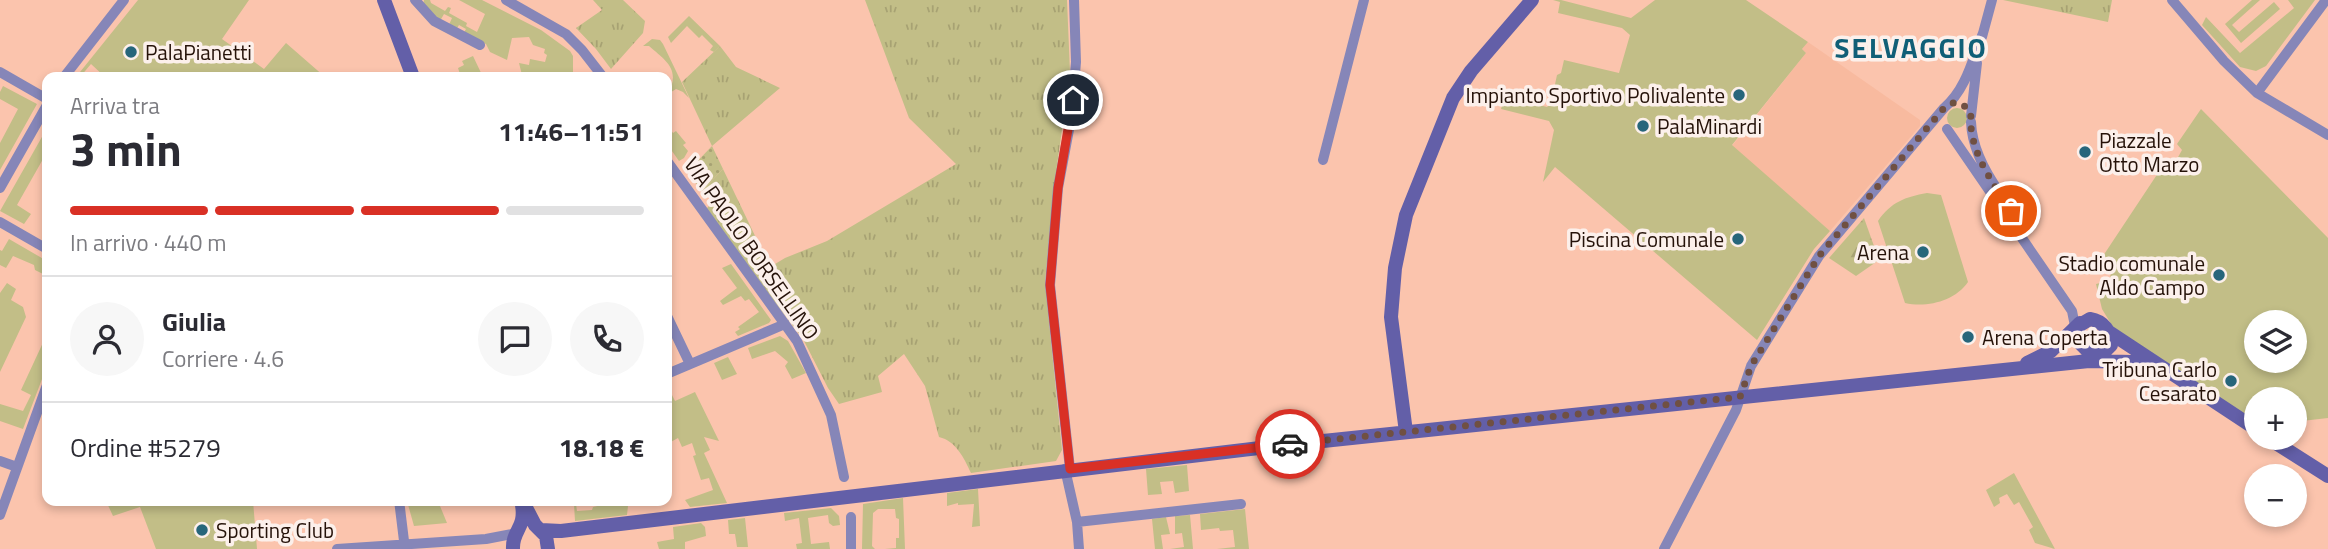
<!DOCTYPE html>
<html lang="it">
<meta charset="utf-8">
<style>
body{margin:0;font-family:"Titillium Web",sans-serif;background:#f7f7f7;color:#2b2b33;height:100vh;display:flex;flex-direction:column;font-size:26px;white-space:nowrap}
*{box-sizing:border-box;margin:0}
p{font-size:23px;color:#7c7c81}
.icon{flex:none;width:38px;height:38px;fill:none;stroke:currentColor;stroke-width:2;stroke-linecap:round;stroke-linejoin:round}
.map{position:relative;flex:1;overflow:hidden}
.sheet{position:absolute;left:42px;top:72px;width:630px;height:434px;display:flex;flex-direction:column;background:#fff;border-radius:14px;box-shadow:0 4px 10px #0003}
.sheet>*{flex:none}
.buttons{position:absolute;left:2244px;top:310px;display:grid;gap:14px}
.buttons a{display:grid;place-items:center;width:63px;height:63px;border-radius:50%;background:#fff;box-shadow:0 4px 10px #0003;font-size:35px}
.pin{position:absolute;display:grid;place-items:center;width:60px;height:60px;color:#fff;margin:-30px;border:4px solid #fff;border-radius:50%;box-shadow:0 2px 7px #0007}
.courier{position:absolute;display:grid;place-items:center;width:70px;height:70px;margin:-35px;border:5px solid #d93025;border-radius:50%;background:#fff;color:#222;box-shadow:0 2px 9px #0007}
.head em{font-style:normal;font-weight:700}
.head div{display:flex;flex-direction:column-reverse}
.head{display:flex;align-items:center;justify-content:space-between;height:119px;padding:0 28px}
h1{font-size:46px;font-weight:700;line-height:52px}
.bar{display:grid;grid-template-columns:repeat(4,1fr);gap:10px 7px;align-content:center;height:84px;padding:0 28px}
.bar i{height:9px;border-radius:5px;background:#e1e1e2}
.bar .current{background:#d93025}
.bar p{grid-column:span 4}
.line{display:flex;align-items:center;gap:18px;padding:0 28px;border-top:2px solid #e1e1e2}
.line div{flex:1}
.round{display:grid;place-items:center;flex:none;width:74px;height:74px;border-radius:37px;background:#f7f7f7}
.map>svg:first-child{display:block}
.built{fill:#f8ba9f}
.grass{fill:url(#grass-tufts)}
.forest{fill:url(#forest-firs)}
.park{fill:url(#park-dots)}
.garden{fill:#c2be87;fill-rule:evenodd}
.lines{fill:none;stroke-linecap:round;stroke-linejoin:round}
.street{stroke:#8686b8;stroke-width:10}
.secondary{stroke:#635fa8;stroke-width:14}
.done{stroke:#705042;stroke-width:7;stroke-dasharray:0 12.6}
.route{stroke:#d93025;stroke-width:9}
.poi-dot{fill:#27667b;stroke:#fcf0eb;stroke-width:2.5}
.labels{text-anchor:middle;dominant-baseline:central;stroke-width:7;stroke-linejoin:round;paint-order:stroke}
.poi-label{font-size:21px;fill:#251209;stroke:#fcf0eb;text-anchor:start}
.street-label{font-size:21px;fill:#251209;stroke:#fcf0eb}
.district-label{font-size:28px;font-weight:bold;letter-spacing:2px;fill:#105f77;stroke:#fcf0eb}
</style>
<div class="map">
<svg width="2328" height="549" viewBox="0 0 2328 549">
<defs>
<pattern id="grass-tufts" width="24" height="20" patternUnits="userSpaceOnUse" patternTransform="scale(1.75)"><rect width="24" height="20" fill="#c2be87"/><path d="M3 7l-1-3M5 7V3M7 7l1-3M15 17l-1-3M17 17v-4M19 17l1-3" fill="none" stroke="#a7a273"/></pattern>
<pattern id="forest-firs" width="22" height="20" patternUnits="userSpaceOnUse" patternTransform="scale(1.75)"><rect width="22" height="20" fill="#c2be87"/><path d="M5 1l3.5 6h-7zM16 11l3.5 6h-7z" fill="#a7a273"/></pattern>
<pattern id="park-dots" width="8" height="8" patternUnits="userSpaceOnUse" patternTransform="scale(1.75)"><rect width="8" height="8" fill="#c2be87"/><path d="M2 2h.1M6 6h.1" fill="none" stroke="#a7a273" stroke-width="1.8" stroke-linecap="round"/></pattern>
</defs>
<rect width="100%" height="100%" fill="#fbc4ad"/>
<path class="built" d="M1808,42L1920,120V126L1830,231L1732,146L1806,53L1802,49Z"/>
<path class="grass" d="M593,0H623L645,21L643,33L611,69L596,49L576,28L602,10Z
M865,0H1067L1070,72L1054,187L1045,282L1062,450L1056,461L971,473C964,458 956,441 939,437L925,386L904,354L878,376L882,392L839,404L828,388L803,339L711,219L706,209L711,204L709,200L712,197L708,193L705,195L702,191L723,169L770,267L785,258L827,241L956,164L909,118Z
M2003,0H2112L2108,22Z
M720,46L736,67L780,88L712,146L682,82Z"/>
<path class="forest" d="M1864,218L1879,260L1856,276L1829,258Z"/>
<path class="park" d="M712,146L723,169L702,191L687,172Z"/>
<path class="garden" d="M138,0H249L222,39L264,69L286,43L325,77H105L91,64L80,77H76Z
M424,0H430L431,3L445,11L448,7L451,8L449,13L467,23L466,26L477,32L485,14L459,0H482L541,30L570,51L573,56V74L575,77H535L533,74L522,75L519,63L529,65L530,59L545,62L547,55L544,53L545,49L533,45L529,37L512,38L507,60L490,52L486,44L463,34L466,29L459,25L456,30L448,27L452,18L444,14L440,21L423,6Z
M1553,0H1561L1631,18L1655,0H1746L1808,42L1802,49L1806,53L1732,145L1830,231L1814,249L1757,340L1555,167L1543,182L1554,130L1549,121L1501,109L1505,96L1547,107L1551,103L1557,75L1561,73L1564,60L1619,73L1630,35L1622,28L1558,13L1560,2Z
M2252,0H2260L2232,25L2239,32L2274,2L2280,9L2241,43L2225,24Z
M2288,0H2315L2266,66L2256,71L2240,67L2202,25L2206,17L2240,53L2294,8Z
M689,16L720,46L714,52L710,50L713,46L702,35L699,38L687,26L671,43L668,37Z
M652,39L660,40L663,44L689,98L683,92L676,89L668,94C681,69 666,61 649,46H643Z
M473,56L483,77H461L458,68L464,65L462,61Z
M3,86L37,104L0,170V143L18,109L0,99V92Z
M1947 118a10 10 0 1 1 20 0a10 10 0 1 1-20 0Z
M2201,109L2328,238V418L2302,421L2297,437H2294V399H2256V423L2116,332L2102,309L2096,284L2109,281L2112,269L2103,256L2164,164L2172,168L2182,150L2177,144ZM2256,322H2294V360H2256Z
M667,124L673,133L676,131L686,143L683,145L688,151L684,158L679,161L667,144Z
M47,128V152L17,205L31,214L24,224L0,211Z
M1927,193L1941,195L1968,282C1955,301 1927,308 1905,303L1878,221C1891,202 1905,197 1927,193Z
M9,239L47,261V276L35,270L34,265L13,256L6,268L0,265V250L2,251Z
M731,264L771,320L769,323L738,336L735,332L740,329L738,327L759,312L749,299L745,301L741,296L723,305L720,301L737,288L722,268Z
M7,283L16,289L11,300L23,307L26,317L0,372V293Z
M47,334V366L23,429L0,421V404L23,411L31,395L21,390Z
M780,336L788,341L806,373L792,379L785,366L788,362L775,351L752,359L748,348Z
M728,357L737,374L722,380L714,363Z
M667,385L675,401L695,392L719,441L704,437L710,450L704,453L727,503L690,507L685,500L713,490L709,478L701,480L693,456L696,455L692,443L682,447L678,438L667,444Z
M1187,465L1189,491L1175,493L1173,481L1160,482L1162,494L1148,495L1146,469Z
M2014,473L2055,549L2035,543L2029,530L2033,527L2019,502L2014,505L2007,494L1999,498L2000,503L1994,507L1986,490Z
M978,489L980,526L972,527L974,504L958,505V503L947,506V493Z
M903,498L905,549H885L896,548V538H899V519L896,518L895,509H878L873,513L872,546L875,549H862L863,504Z
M106,501H253L257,549H156L140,507L113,516Z
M407,501H459V504L440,506L447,523L414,526Z
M620,501L628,506L627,515L575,521L574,504H576L577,511L592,510L593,507Z
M831,508L839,516L840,525L833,526L829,523L828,515L808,518L811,544L829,542L830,549H797L796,544L802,543L799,518L785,521L784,513Z
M1245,509L1249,549H1217L1235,547L1233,530L1220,531L1219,528L1201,530L1200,514Z
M1190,515L1193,549H1170L1184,547L1182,533L1175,534V516Z
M1166,517L1170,534L1161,535L1163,549H1155L1152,519Z
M745,518L748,547H737L735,534H729L728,520Z
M701,523L705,527L706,536L685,542V549H689H659L657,542L674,539L673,527Z"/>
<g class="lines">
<path class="street" d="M415,0L434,21L480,45
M506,0L566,34L582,50L603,77
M2172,0L2224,61L2257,93L2328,135
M1982,37L1992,0
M0,72L47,99
M64,77L124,0
M2257,93L2326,0
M1971,116L1977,63
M1971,122C1972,148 1985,172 2000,193
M1947,129L2072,311L2076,331
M1323,160L1364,0
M667,161L797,341L831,415L844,477
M0,188L47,105
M0,222L47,249
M667,316L690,364
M667,374L785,324
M0,461L17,467
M1065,469L1077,522L1079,549
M1070,469L1050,285L1058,188L1071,119L1076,62L1074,0
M399,500L405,549
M0,515L47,385
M851,517V549
M1077,522L1241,504
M337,549L486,539L517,533
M1664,549L1736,410L1751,366L1819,256L1944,108C1966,90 1973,58 1983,33"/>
<path class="secondary" d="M384,0L413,77
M2090,319C2103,321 2112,332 2111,345L2101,355H2092L2077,340L2078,326Z
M2109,332L2256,429
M2027,363L2051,351L2080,323
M1406,432L1391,317L1395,268L1406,215L1453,98L1471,71L1532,0
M2268,438L2328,476
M522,500L535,525L546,536L548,549
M541,530L561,531L1285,445L2089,361L2132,362L2164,369
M513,549C512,530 526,529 522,505"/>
</g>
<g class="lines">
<path class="done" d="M1290,444L1740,397L1751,366L1819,256L1944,108L1952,103H1961L1970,111C1972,119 1970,126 1972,134C1977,162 1996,188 2011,211"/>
<path class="route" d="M1073,100L1058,188L1050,285L1070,469L1290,444"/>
</g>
<g class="poi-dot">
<circle cx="131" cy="52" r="7"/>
<circle cx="1739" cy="95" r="7"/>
<circle cx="1643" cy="126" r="7"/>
<circle cx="2085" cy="152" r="7"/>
<circle cx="1738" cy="239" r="7"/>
<circle cx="1923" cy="252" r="7"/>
<circle cx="2219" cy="275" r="7"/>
<circle cx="1968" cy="337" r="7"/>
<circle cx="2231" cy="381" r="7"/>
<circle cx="202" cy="530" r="7"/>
</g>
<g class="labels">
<g class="poi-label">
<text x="145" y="52">PalaPianetti</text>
<text x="1725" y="95" text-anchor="end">Impianto Sportivo Polivalente</text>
<text x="1657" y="126">PalaMinardi</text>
<text x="2099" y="140">Piazzale<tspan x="2099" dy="24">Otto Marzo</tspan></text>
<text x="1724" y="239" text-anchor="end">Piscina Comunale</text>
<text x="1909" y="252" text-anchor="end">Arena</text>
<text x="2205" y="263" text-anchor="end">Stadio comunale<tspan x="2205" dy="24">Aldo Campo</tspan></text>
<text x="1982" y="337">Arena Coperta</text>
<text x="2217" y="369" text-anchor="end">Tribuna Carlo<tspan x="2217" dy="24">Cesarato</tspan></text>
<text x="216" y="530">Sporting Club</text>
</g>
<g class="street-label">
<text transform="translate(752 248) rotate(55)">VIA PAOLO BORSELLINO</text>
</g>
<g class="district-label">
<text x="1911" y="47">SELVAGGIO</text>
</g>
</g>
</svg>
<div class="buttons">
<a><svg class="icon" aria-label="layers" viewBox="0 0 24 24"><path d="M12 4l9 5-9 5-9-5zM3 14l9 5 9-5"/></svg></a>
<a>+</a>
<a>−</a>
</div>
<div class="pin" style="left:2011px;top:211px;background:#ea580c"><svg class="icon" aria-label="bag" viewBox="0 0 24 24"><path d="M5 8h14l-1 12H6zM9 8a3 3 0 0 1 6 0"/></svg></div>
<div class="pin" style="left:1073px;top:100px;background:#1f2937"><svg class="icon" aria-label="home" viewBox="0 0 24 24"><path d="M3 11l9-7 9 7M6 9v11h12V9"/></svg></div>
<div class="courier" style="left:1290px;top:444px"><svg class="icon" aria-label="car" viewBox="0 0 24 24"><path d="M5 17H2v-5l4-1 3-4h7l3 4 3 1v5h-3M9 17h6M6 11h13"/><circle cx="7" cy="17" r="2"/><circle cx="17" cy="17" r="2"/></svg></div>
<section class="sheet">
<div class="head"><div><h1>3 min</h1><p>Arriva tra</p></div><em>11:46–11:51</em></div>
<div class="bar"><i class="current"></i><i class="current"></i><i class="current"></i><i></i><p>In arrivo · 440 m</p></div>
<div class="line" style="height:126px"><a class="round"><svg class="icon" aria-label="person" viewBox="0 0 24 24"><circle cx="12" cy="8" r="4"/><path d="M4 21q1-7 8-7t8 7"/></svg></a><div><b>Giulia</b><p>Corriere · 4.6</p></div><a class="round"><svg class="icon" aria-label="chat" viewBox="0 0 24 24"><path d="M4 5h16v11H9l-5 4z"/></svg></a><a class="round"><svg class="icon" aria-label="phone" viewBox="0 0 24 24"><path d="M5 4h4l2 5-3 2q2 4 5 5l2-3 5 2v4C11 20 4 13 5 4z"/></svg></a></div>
<div class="line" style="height:91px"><div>Ordine #5279</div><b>18.18 €</b></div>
</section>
</div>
